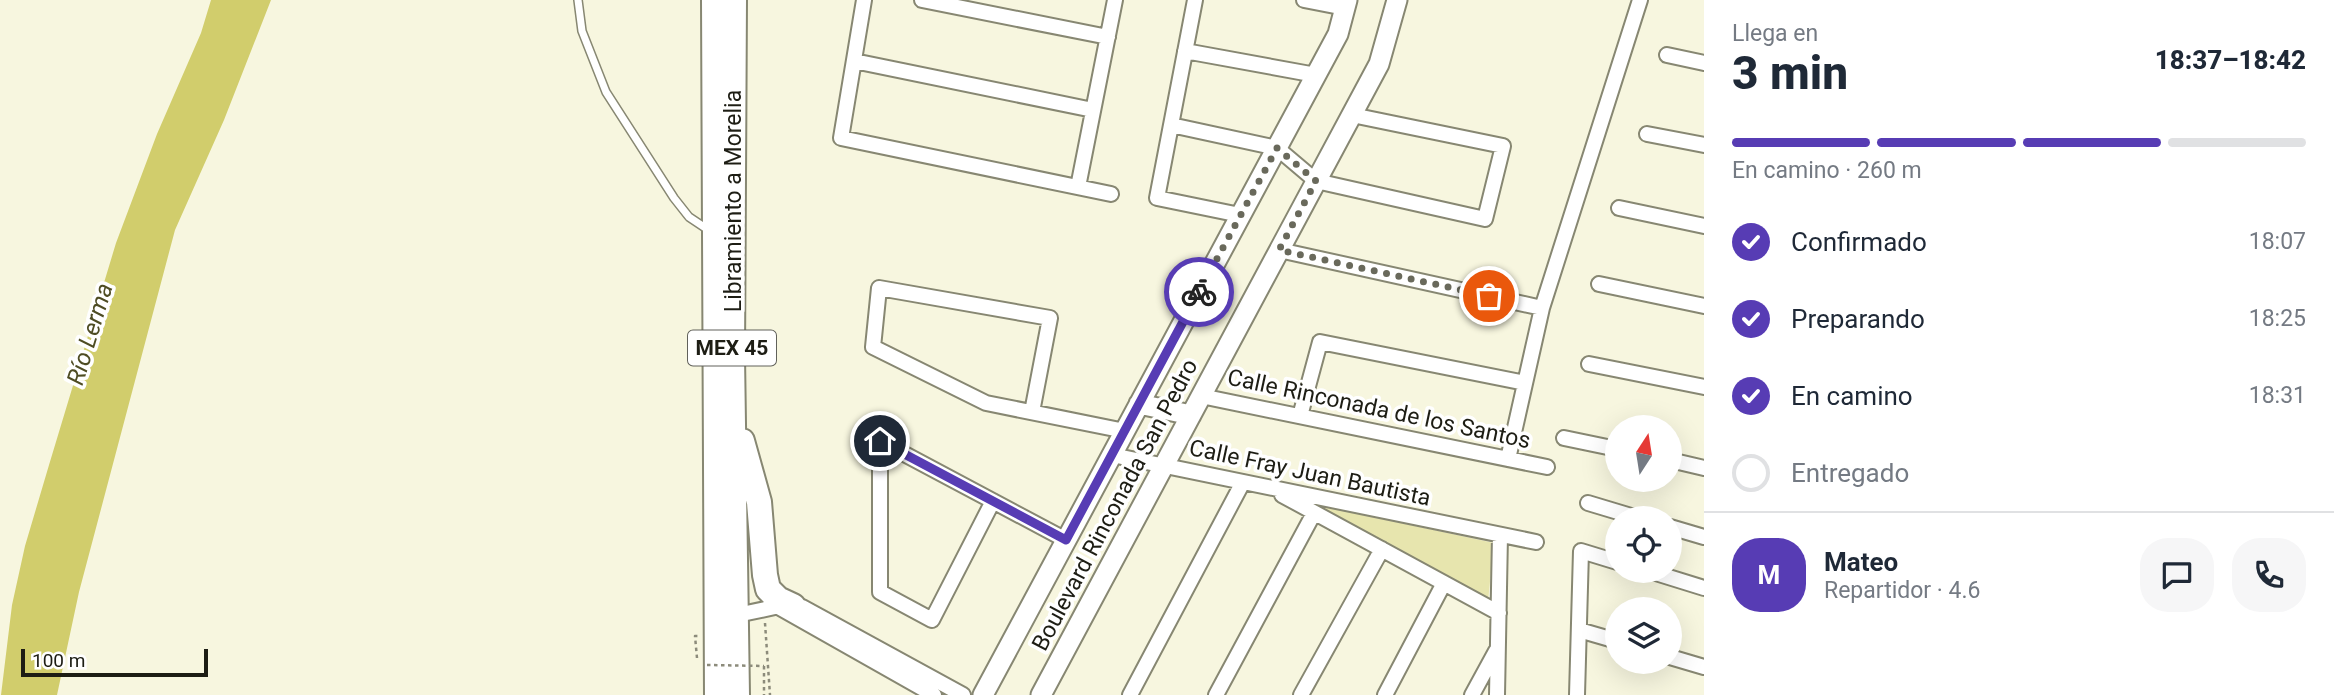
<!DOCTYPE html>
<html lang="es">
<meta charset="utf-8">
<style>
body{margin:0;font-family:Roboto,sans-serif;background:#f6f6f7;color:#1f2937;height:100vh;display:flex;flex-direction:column;font-size:26px;white-space:nowrap}
*{box-sizing:border-box;margin:0}
p{font-size:23px;color:#747a83}
.icon{flex:none;width:38px;height:38px;fill:none;stroke:currentColor;stroke-width:2;stroke-linecap:round;stroke-linejoin:round}
.map{position:relative;flex:1;overflow:hidden}
.sheet{display:flex;flex-direction:column;background:#fff;width:630px}
.sheet>*{flex:none}
.needle{width:46px;rotate:12deg}
.fabs{position:absolute;left:1605px;top:415px;display:grid;gap:14px}
.fabs a{display:grid;place-items:center;width:77px;height:77px;border-radius:50%;background:#fff;box-shadow:0 7px 28px #0002;font-size:35px}
.scale{position:absolute;left:21px;bottom:18px;width:187px;box-sizing:border-box;padding-left:7px;border:4px solid #1d1d14;border-top:0;font-size:19px;line-height:24px;white-space:nowrap;color:#1d1d14;-webkit-text-stroke:5px #fff;paint-order:stroke}
.pin{position:absolute;display:grid;place-items:center;width:60px;height:60px;color:#fff;margin:-30px;border:4px solid #fff;border-radius:50%;box-shadow:0 2px 7px #0007}
.courier{position:absolute;display:grid;place-items:center;width:70px;height:70px;margin:-35px;border:5px solid #573cb4;border-radius:50%;background:#fff;color:#222;box-shadow:0 2px 9px #0007}
.overview em{font-style:normal;font-weight:800}
.overview div{display:flex;flex-direction:column-reverse}
.overview{display:flex;align-items:center;justify-content:space-between;height:119px;padding:0 28px}
h1{font-size:46px;font-weight:800;line-height:52px}
.bar{display:grid;grid-template-columns:repeat(4,1fr);gap:10px 7px;align-content:center;height:84px;padding:0 28px}
.bar i{height:9px;border-radius:5px;background:#e0e1e3}
.bar .on{background:#573cb4}
.bar p{grid-column:span 4}
.line{display:flex;align-items:center;gap:18px;padding:0 28px;border-top:2px solid #e0e1e3}
.line div{flex:1}
.round{display:grid;place-items:center;flex:none;width:74px;height:74px;border-radius:28px;background:#f6f6f7}
ol{padding:0 28px;list-style:none}
li{display:flex;align-items:center;gap:21px;height:77px}
li p{margin-inline-start:auto}
li .icon{padding:7px;border-radius:50%;background:#573cb4;color:#fff;stroke-width:4}
li:last-child{color:#747a83}
li i{width:38px;height:38px;border:4px solid #e0e1e3;border-radius:50%}
main{display:flex;flex:1;min-height:0}
.map>svg:first-child{display:block}
.green{fill:#e7e5ae}
.water{fill:#d1cd6c}
.lines{fill:none;stroke-linecap:round;stroke-linejoin:round}
.lane-casing{stroke:#878772;stroke-width:10}
.street-casing{stroke:#878772;stroke-width:18}
.secondary-casing{stroke:#878772;stroke-width:23}
.highway-casing{stroke:#878772;stroke-width:28}
.path{stroke:#8c8b7b;stroke-width:2.5;stroke-dasharray:3.5 3.5;stroke-linecap:butt}
.lane{stroke:#fff;stroke-width:7}
.street{stroke:#fff;stroke-width:14}
.secondary{stroke:#fff;stroke-width:19}
.highway{stroke:#fff;stroke-width:24}
.path-bridge{stroke:#8c8b7b;stroke-width:2.5;stroke-dasharray:3.5 3.5;stroke-linecap:butt}
.done{stroke:#69695b;stroke-width:7;stroke-dasharray:0 12.6}
.route{stroke:#573cb4;stroke-width:9}
.labels{text-anchor:middle;dominant-baseline:central;stroke-width:7;stroke-linejoin:round;paint-order:stroke}
.shield{fill:#fff;stroke:#61615a;stroke-width:2}
.shield-label{font-size:21px;font-weight:bold;fill:#1d1d14}
.street-label{font-size:23px;fill:#1d1d14;stroke:#fff}
.water-label{font-size:24px;font-style:italic;fill:#4e4c23;stroke:#fff}
</style>
<main>
<div class="map">
<svg width="1704" height="695" viewBox="0 0 1704 695">
<rect width="100%" height="100%" fill="#f7f6df"/>
<path class="green" d="M1308,503L1494,543L1488,601Z"/>
<path class="water" d="M211,0H271L224,120L175,230L79,592L57,695H1L12,605L25,546L49,465L116,243L157,134L201,33Z"/>
<g class="lines">
<g class="lane-casing">
<path id="lane" d="M578,0L582,31L606,92L674,198L689,217L710,231"/>
</g>
<g class="street-casing">
<path id="street" d="M864,0L841,138L1111,194
M922,0L1108,37
M1195,0L1157,198L1240,215
M1304,0L1345,8
M1185,51L1316,75
M1667,55L1704,63
M854,61L1093,110
M1171,125L1277,148L1316,181L1485,219L1503,146L1352,115
M1647,134L1704,145
M1078,187L1115,0
M1619,208L1704,226
M1279,250L1542,308
M1599,284L1704,306
M1589,364L1704,387
M1201,396L1547,467
M1032,412L1050,318L879,288L873,347L986,403L1125,431
M1300,416L1320,342L1525,383
M1564,438L1617,449
M1112,455L1536,542
M1508,459L1542,308L1640,0
M1670,460L1704,468
M1282,495L1499,613
M993,501L932,620L880,592V441L1066,540
M1588,503L1638,518
M1670,527L1704,537
M1646,570L1704,588
M780,608L934,695
M737,615L775,607H802L963,695
M1579,630L1617,641
M1670,657L1704,667
M1130,695L1243,482
M1216,695L1314,513
M1301,695L1382,549
M1385,695L1444,583
M1472,695L1496,651
M1497,695L1500,535
M1577,695L1581,551L1617,562"/>
</g>
<g class="secondary-casing">
<path id="secondary" d="M1139,404L1191,415
M983,695L1338,34L1347,0
M1041,695L1379,64L1397,0"/>
</g>
<g class="highway-casing">
<path id="highway" d="M714,0L717,695
M734,0L732,356L737,695
M742,441L759,502L765,575L768,589L778,599L793,606"/>
</g>
<path class="path" d="M765,623L770,695
M697,658L695,636H698
M764,666V695"/>
<use href="#lane" class="lane"/>
<use href="#street" class="street"/>
<use href="#secondary" class="secondary"/>
<use href="#highway" class="highway"/>
<path class="path-bridge" d="M707,665L764,666"/>
</g>
<g class="lines">
<path class="done" d="M1199,292L1277,148L1316,181L1279,250L1489,296"/>
<path class="route" d="M880,441L1066,540L1199,292"/>
</g>
<g class="labels">
<rect class="shield" x="688" y="330.5" width="88" height="35" rx="5"/>
<g class="shield-label">
<text x="732" y="348">MEX 45</text>
</g>
<g class="street-label">
<text transform="translate(733 201) rotate(-90)">Libramiento a Morelia</text>
<text transform="translate(1379 409) rotate(12)">Calle Rinconada de los Santos</text>
<text transform="translate(1310 473) rotate(12)">Calle Fray Juan Bautista</text>
<text transform="translate(1115 505) rotate(-62)">Boulevard Rinconada San Pedro</text>
</g>
<g class="water-label">
<text transform="translate(90 334) rotate(-73)">Río Lerma</text>
</g>
</g>
</svg>
<div class="fabs">
<a><svg class="needle" viewBox="-14 -14 28 28"><path d="M0-13l5 13h-10z" fill="#e53935"/><path d="M0 13l5-13h-10z" fill="#747a83"/></svg></a>
<a><svg class="icon" aria-label="locate" viewBox="0 0 24 24"><circle cx="12" cy="12" r="6"/><path d="M12 2v4M12 18v4M2 12h4M18 12h4"/></svg></a>
<a><svg class="icon" aria-label="layers" viewBox="0 0 24 24"><path d="M12 4l9 5-9 5-9-5zM3 14l9 5 9-5"/></svg></a>
</div>
<div class="scale">100 m</div>
<div class="pin" style="left:1489px;top:296px;background:#ea580c"><svg class="icon" aria-label="bag" viewBox="0 0 24 24"><path d="M5 8h14l-1 12H6zM9 8a3 3 0 0 1 6 0"/></svg></div>
<div class="pin" style="left:880px;top:441px;background:#1f2937"><svg class="icon" aria-label="home" viewBox="0 0 24 24"><path d="M3 11l9-7 9 7M6 9v11h12V9"/></svg></div>
<div class="courier" style="left:1199px;top:292px"><svg class="icon" aria-label="bike" viewBox="0 0 24 24"><circle cx="6" cy="16" r="4"/><circle cx="18" cy="16" r="4"/><path d="M6 16l4-8h5l3 8M10 8l3 8H6M13 5h3"/></svg></div>
</div>
<section class="sheet">
<div class="overview"><div><h1>3 min</h1><p>Llega en</p></div><em>18:37–18:42</em></div>
<div class="bar"><i class="on"></i><i class="on"></i><i class="on"></i><i></i><p>En camino · 260 m</p></div>
<ol>
<li><svg class="icon" aria-label="check" viewBox="0 0 24 24"><path d="M5 12l5 5 9-10"/></svg>Confirmado<p>18:07</p></li>
<li><svg class="icon" aria-label="check" viewBox="0 0 24 24"><path d="M5 12l5 5 9-10"/></svg>Preparando<p>18:25</p></li>
<li><svg class="icon" aria-label="check" viewBox="0 0 24 24"><path d="M5 12l5 5 9-10"/></svg>En camino<p>18:31</p></li>
<li><i></i>Entregado</li>
</ol>
<div class="line" style="height:126px"><b class="round" style="background:#573cb4;color:#fff">M</b><div><b>Mateo</b><p>Repartidor · 4.6</p></div><a class="round"><svg class="icon" aria-label="chat" viewBox="0 0 24 24"><path d="M4 5h16v11H9l-5 4z"/></svg></a><a class="round"><svg class="icon" aria-label="phone" viewBox="0 0 24 24"><path d="M5 4h4l2 5-3 2q2 4 5 5l2-3 5 2v4C11 20 4 13 5 4z"/></svg></a></div>
</section>
</main>
